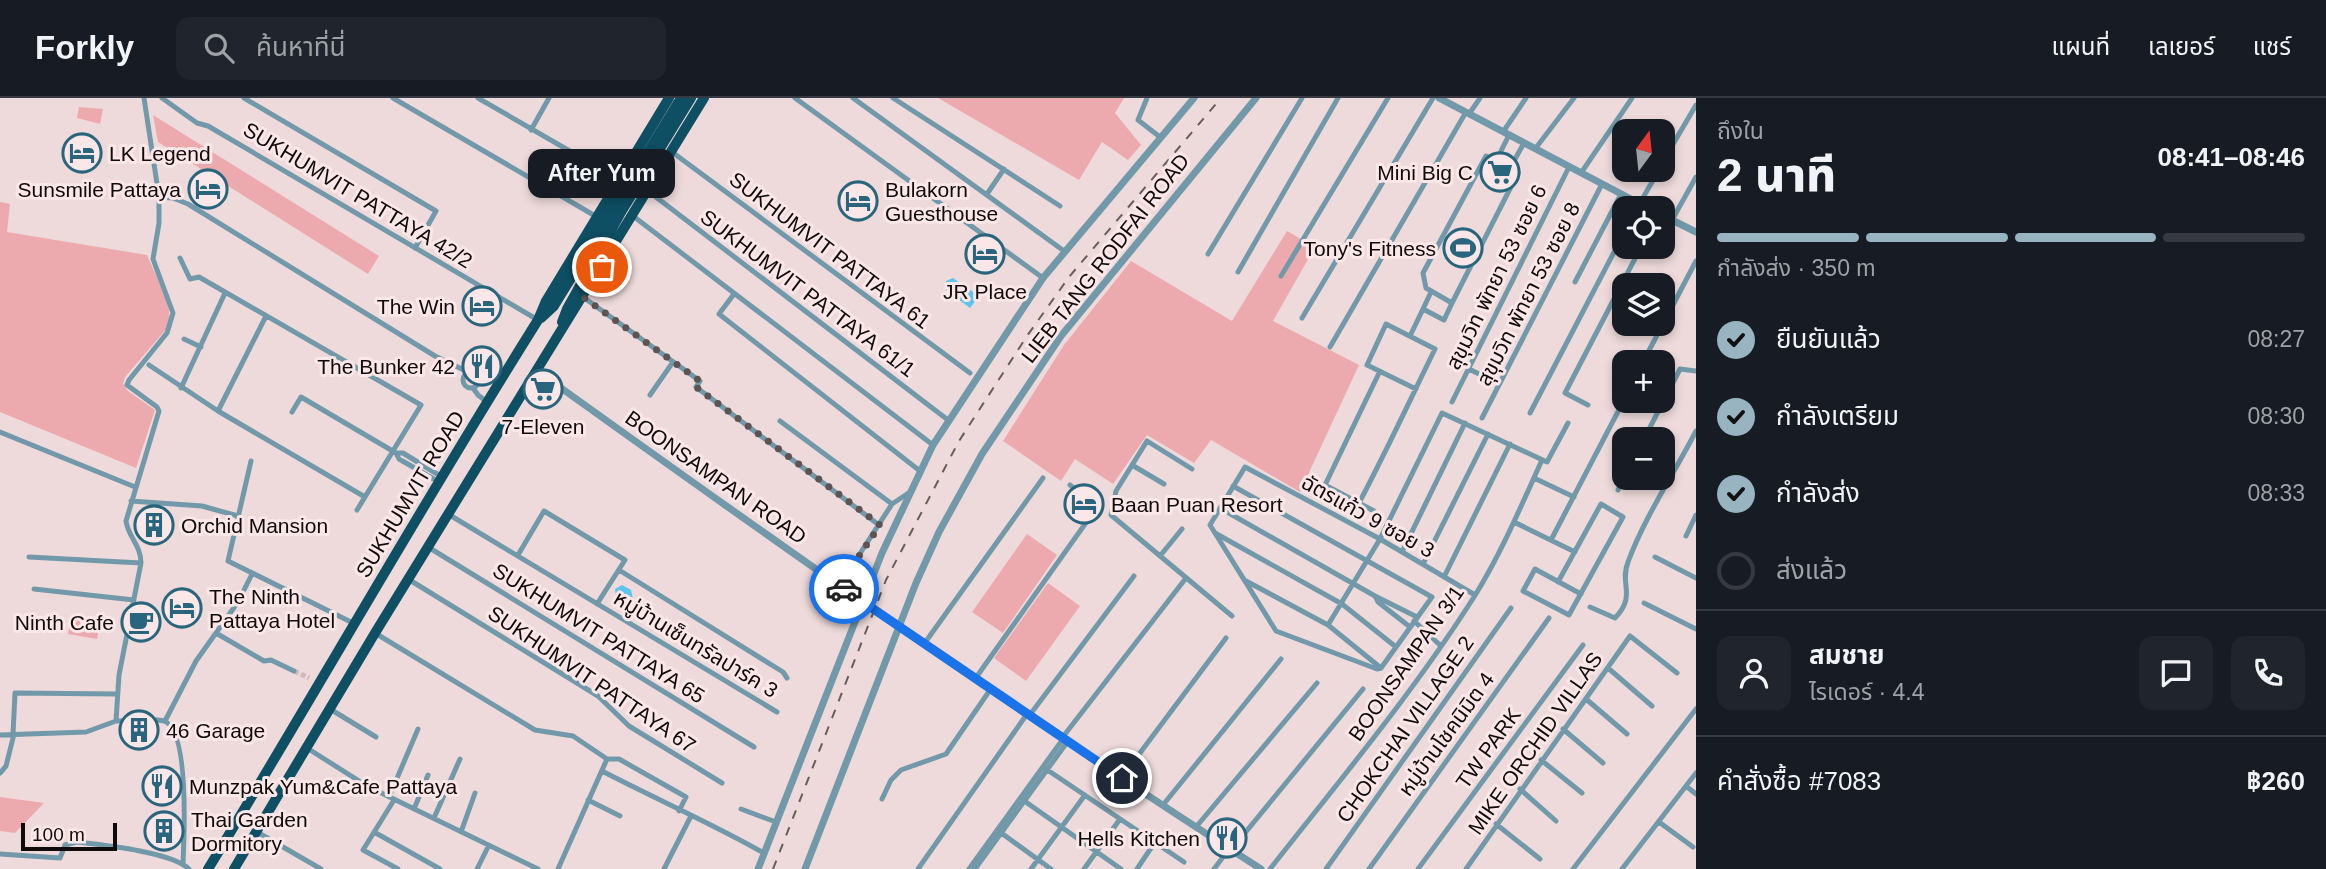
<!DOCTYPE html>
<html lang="th">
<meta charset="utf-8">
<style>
body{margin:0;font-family:Helvetica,"Noto Sans Thai",sans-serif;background:#20242c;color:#f1f3f6;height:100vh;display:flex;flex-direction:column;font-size:26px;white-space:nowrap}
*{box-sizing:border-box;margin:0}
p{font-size:23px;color:#9ea1a6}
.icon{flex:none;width:38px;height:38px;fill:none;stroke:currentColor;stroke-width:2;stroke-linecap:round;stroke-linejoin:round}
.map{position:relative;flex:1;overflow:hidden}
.side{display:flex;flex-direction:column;background:#171b24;width:630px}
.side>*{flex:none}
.needle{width:46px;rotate:15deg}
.fabs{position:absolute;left:1612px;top:21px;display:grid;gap:14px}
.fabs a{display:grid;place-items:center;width:63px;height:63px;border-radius:14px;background:#171b24;box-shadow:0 4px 10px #0003;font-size:35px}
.scale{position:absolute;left:21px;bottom:18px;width:96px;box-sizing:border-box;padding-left:7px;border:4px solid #100a0a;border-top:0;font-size:19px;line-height:24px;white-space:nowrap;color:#100a0a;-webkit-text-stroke:5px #fbe7e8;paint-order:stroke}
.pin{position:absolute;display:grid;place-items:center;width:60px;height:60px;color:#fff;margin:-30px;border:4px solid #fff;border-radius:50%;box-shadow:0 2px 7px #0007}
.courier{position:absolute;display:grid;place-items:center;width:70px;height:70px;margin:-35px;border:5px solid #1a73e8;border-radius:50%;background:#fff;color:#222;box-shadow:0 2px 9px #0007}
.bubble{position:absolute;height:49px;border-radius:14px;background:#171b24;box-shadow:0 4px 10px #0003;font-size:23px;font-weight:800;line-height:49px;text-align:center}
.headline em{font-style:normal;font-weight:800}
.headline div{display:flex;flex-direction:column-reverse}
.headline{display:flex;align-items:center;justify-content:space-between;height:119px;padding:0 21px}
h1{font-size:46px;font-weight:800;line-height:52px}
.bar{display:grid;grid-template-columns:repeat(4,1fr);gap:10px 7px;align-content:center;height:84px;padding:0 21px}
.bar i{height:9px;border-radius:5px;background:#363941}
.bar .active{background:#97b4c0}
.bar p{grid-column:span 4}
.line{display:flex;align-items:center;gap:18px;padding:0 21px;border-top:2px solid #363941}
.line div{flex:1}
.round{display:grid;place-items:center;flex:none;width:74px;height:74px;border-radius:14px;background:#20242c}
ol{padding:0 21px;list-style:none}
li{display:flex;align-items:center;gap:21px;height:77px}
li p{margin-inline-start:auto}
li .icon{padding:7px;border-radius:50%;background:#97b4c0;color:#111;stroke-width:4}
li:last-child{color:#9ea1a6}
li i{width:38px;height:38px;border:4px solid #363941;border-radius:50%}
header{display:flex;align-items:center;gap:42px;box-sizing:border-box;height:98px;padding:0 35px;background:#171b24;border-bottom:2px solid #363941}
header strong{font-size:33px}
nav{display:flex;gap:38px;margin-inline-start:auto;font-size:24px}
.search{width:490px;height:63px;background:#20242c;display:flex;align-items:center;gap:18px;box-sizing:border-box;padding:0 24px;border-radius:14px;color:#9ea1a6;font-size:26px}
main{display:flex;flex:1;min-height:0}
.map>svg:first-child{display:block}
.green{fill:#edaaae}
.water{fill:#5dc4ec}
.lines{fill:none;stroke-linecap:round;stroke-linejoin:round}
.minor-tunnel{stroke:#cdbbbb;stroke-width:5;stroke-dasharray:5 2.5;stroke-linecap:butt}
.minor{stroke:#7199a9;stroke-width:5}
.tertiary{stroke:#7199a9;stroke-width:7}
.trunk{stroke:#0e4f64;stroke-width:10}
.rail{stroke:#685c5c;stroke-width:2;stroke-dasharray:9 9;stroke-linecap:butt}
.done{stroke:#5e5353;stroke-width:7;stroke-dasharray:0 12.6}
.route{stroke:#1a73e8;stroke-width:9}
.labels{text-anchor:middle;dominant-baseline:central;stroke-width:6;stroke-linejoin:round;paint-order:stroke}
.poi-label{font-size:21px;fill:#100a0a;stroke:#fbe7e8;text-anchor:start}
.street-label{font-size:21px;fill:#100a0a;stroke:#fbe7e8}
</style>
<header>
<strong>Forkly</strong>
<div class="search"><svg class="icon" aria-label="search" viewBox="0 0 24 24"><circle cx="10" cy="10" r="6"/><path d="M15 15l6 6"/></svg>ค้นหาที่นี่</div>
<nav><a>แผนที่</a><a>เลเยอร์</a><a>แชร์</a></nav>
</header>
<main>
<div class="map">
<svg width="1696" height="771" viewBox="0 0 1696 771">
<rect width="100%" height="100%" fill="#eedada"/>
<path class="green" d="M938,0H1124L1115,15L1141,47L1128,62L1102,44L1079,82Z
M79,9L103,11L100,26L77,20Z
M153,17L379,158L368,176L158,44Z
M0,104L10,106L7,134L147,157C156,179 173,204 169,228L125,279L123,286L128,293L155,312L136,370L0,314Z
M1287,133L1315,149L1273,223L1359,267L1300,394L1211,342L1194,365L1147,337L1113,386L1075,361L1061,383L1003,343L1064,247L1131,163L1232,223Z
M1027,436L1057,457L1003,535L972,514Z
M1048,485L1080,508L1026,583L994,560Z
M71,519L100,524L97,541L68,536Z
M0,699L44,705L15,735L0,733Z"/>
<path class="water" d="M85,39L90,40L93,48L99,52L94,57L97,64L86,65L69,60L72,55L70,50L81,45Z
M953,180L979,198L970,210L946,192V183Z
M622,487L631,492L633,501L625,499L622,502L616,499L615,491Z"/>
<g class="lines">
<path class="minor-tunnel" d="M294,573L309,580"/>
<path class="minor" d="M144,0L159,99V125L153,161L173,215L167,235L129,282L127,287L157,309L159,313L126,423C128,439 141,447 141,465L119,577L116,623C128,623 153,620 164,623C190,632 184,741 183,765
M162,0L197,25L208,28L538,222
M244,0L436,113L415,150
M393,0L597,119
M478,0L620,82
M795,0L1043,180
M853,0L1064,153
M893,0L1060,108
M1147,0L1138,22L1160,39
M1469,16L1480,0
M531,32L549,0
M1503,34L1526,0
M1535,51L1574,0
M672,54L970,275
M1496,63L1509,37
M1662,65L1696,7
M1510,70L1524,45
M1581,75L1632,0
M648,93L948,322
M987,96L1004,71
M159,99L173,100L188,106L435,258L468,274
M1637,110L1659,72
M633,118L933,347
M1672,122L1696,79
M1208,156L1302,0
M180,160L190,181L199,179L421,307L357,412
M1238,174L1338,0
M1281,178L1388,0
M1575,184L1621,96
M1431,194L1423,211L1444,222L1452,205L1518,75L1486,58L1423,175L1426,190L1452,205
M734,196L719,216L920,373
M583,199L700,283L696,289L879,427
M1302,220L1433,0
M1410,238L1423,211
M184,241L201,249
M1330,249L1466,14
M1643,264L1696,163
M149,267L218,313L365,399
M1469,271L1499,286
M463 282a8 8 0 1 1 16 0a8 8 0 1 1-16 0Z
M181,290L225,195
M473,290L478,297L487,304
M650,297L673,264
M1452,304L1569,69
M1588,307L1565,295L1641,149
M218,313L266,218
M292,314L301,299L396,355H403L442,379
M1530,315L1624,135
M1482,320L1602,86
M780,323L892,406
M0,334L135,389
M1644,341L1680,271L1696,273
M396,355L399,361L439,384
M251,363L228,463L355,526
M1132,367L1164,386
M1192,371L1147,343L1116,393L1111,417L1232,518
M1534,380L1574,399
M1233,388L1432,499L1381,570
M1618,392L1624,379
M131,403L202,408L238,418
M1359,405C1386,354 1410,302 1435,251L1386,226L1367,267L1416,291
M1220,410L1375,498L1417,519
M1374,413L1325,387L1380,273
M448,416L777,614
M1514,424L1575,454
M1215,435L1342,506L1396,549
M1686,438L1696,417
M1551,442L1624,302
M428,449L754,649
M1402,454L1465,325
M518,457L544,413L625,462L597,506
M1160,458L1182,431
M29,459L141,465
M1655,459L1696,480
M1423,466L1488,336
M619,472L783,574L787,580
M1444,479L1510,346
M408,481L598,598L629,628L722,685
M1246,483L1328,527L1381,570
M839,488L892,406L910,394
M34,491L134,502
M1523,493L1569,517L1623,419L1601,406L1558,484
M1523,493L1535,471L1581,496
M1375,498L1378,504L1410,529
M1644,505L1696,531
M1590,509L1615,520C1637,497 1619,486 1628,464C1645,418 1674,376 1696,333
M1414,523L1441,548
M1328,527L1380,441L1442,315L1547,364L1568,325
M216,535L264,563L271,562L294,573
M375,535L535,632L573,638L607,661H619L686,699L679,713
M924,546L1043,380
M1381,570L1377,571L1276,533L1210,427L1245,369L1380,441L1475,497
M1608,570L1652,608
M975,581L1090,419L1096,407L1070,387
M1586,601L1627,636
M330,611L376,639
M1029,618L1134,478
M165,623L196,563L238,504L252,476
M1563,631L1603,665
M13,636L15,595L117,596
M0,637L86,634L116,623
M1062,640L1186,480
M307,650L367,688L538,771
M1541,662L1582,695
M1043,669L1184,764
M602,673C656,701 711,725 764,755
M0,675L6,668L14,636
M1122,679L1226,540
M1686,688L1696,696
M1520,691L1556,723
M389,699L418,631
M882,701L891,682L901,672L946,656L990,592
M394,702L363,752L398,771
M588,702L620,718
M1023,702L1121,771
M1163,707L1281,561
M414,711L428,677
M741,711L776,724
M434,720L460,661
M1659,724L1693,749
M1496,726L1540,761
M1196,729L1317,585
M257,734L321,771
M374,734L440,771
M461,734L475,695
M1000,734L1051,771
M1231,752L1363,591
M0,756L60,760L65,747L77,744C103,747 172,754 189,771
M477,771L489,747
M558,771L607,661
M664,771L691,718
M918,771L1027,616
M969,771L1063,641
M975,771L1068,643
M1031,771L1085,697
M1084,771L1120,721
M1137,771L1155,744
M1214,771L1229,751
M1270,771C1340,682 1413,595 1474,499C1501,456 1521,408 1542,362
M1326,771L1511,510
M1369,771L1549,520
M1418,771L1583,547
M1466,771L1630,538L1677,575
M1573,771L1696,611
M1622,771L1696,675"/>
<path class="tertiary" d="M1439,0L1648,110
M1662,117L1696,134
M536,272C774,443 1014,613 1261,771
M758,771L882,455L933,347L1043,180L1194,0
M805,771L916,485L939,434L982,356L1061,238L1256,0"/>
<path class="trunk" d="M541,220L554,208L681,0
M562,224L567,211L620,116L691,0
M208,771C319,589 424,403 538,222L546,203L669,0
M234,771L375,535L704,0"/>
<path class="rail" d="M773,771L886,482L959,343L1027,238L1069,179L1221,0"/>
</g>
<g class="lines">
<path class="done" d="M602,169L583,199L700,283L696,289L880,427L839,488L844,491"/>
<path class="route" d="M844,491L1122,680"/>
</g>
<defs>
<g id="hotel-ring" transform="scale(2.0125)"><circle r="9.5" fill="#fbe7e8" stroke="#29667d" stroke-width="1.5"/><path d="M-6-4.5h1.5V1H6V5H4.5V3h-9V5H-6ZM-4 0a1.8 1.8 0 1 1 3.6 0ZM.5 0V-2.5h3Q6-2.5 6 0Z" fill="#29667d"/></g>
<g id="supermarket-ring" transform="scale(2.0125)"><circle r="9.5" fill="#fbe7e8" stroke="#29667d" stroke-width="1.5"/><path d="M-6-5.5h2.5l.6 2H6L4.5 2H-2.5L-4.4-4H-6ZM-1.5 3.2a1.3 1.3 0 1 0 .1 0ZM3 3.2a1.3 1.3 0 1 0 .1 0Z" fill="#29667d"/></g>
<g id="stadium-ring" transform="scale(2.0125)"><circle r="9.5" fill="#fbe7e8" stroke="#29667d" stroke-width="1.5"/><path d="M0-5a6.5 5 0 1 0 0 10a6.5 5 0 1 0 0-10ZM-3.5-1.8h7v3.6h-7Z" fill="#29667d"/></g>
<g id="restaurant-ring" transform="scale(2.0125)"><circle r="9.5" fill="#fbe7e8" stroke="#29667d" stroke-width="1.5"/><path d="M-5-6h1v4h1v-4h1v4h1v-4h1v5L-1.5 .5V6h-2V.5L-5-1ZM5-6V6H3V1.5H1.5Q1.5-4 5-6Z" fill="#29667d"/></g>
<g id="building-ring" transform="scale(2.0125)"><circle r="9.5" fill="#fbe7e8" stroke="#29667d" stroke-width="1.5"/><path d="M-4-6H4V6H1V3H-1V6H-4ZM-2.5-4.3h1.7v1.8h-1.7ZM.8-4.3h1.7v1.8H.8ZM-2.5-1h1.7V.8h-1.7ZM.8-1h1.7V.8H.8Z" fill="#29667d"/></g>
<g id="cafe-ring" transform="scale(2.0125)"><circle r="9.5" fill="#fbe7e8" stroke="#29667d" stroke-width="1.5"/><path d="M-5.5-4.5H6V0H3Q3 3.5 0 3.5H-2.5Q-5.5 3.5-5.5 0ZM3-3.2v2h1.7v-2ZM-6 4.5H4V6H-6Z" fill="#29667d"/></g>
</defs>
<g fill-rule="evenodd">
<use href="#hotel-ring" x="82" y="55"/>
<use href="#supermarket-ring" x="1500" y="74"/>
<use href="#hotel-ring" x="208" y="91"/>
<use href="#hotel-ring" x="858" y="103"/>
<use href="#stadium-ring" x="1463" y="150"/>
<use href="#hotel-ring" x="985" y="156"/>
<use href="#hotel-ring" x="482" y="208"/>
<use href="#restaurant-ring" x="482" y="268"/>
<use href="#supermarket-ring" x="543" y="291"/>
<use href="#hotel-ring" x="1084" y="406"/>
<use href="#building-ring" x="154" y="427"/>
<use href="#hotel-ring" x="182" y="510"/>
<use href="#cafe-ring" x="141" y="524"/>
<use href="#building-ring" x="139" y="632"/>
<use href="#restaurant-ring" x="162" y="688"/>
<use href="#building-ring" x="164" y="733"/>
<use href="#restaurant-ring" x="1227" y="740"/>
</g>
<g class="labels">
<g class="poi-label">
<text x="109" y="55">LK Legend</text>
<text x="1473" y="74" text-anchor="end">Mini Big C</text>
<text x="181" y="91" text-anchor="end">Sunsmile Pattaya</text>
<text x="885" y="91">Bulakorn<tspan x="885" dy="24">Guesthouse</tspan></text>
<text x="1436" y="150" text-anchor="end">Tony's Fitness</text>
<text x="985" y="193" text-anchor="middle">JR Place</text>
<text x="455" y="208" text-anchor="end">The Win</text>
<text x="455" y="268" text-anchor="end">The Bunker 42</text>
<text x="543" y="328" text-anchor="middle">7-Eleven</text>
<text x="1111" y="406">Baan Puan Resort</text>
<text x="181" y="427">Orchid Mansion</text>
<text x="209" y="498">The Ninth<tspan x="209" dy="24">Pattaya Hotel</tspan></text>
<text x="114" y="524" text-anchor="end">Ninth Cafe</text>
<text x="166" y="632">46 Garage</text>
<text x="189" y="688">Munzpak Yum&amp;Cafe Pattaya</text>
<text x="191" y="721">Thai Garden<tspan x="191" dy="24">Dormitory</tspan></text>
<text x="1200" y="740" text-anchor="end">Hells Kitchen</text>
</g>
<g class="street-label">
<text transform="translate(358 97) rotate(31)">SUKHUMVIT PATTAYA 42/2</text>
<text transform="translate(830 152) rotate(37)">SUKHUMVIT PATTAYA 61</text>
<text transform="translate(1105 160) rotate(-52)">LIEB TANG RODFAI ROAD</text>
<text transform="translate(1496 179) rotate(-64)">สุขุมวิท พัทยา 53 ซอย 6</text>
<text transform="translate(808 195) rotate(37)">SUKHUMVIT PATTAYA 61/1</text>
<text transform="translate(1528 196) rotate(-63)">สุขุมวิท พัทยา 53 ซอย 8</text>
<text transform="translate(716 379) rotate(35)">BOONSAMPAN ROAD</text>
<text transform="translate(410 396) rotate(-59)">SUKHUMVIT ROAD</text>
<text transform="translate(1368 418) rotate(29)">ฉัตรแก้ว 9 ซอย 3</text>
<text transform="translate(599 535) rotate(32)">SUKHUMVIT PATTAYA 65</text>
<text transform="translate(696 546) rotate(31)">หมู่บ้านเซ็นทรัลปาร์ค 3</text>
<text transform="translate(1406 565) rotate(-55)">BOONSAMPAN 3/1</text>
<text transform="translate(592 581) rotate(34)">SUKHUMVIT PATTAYA 67</text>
<text transform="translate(1405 631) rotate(-55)">CHOKCHAI VILLAGE 2</text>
<text transform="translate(1446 636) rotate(-54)">หมู่บ้านโชคนิมิต 4</text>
<text transform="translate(1535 645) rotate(-55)">MIKE ORCHID VILLAS</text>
<text transform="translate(1488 650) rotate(-54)">TW PARK</text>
</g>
</g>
</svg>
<div class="fabs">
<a><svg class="needle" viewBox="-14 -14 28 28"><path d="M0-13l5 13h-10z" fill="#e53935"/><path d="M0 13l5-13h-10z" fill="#9ea1a6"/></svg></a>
<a><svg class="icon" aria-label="locate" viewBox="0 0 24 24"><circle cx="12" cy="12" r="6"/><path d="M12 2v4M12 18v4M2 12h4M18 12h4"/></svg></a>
<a><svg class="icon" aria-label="layers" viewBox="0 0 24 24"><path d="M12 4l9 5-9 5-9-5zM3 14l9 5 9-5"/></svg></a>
<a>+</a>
<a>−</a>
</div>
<div class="scale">100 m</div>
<div class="pin" style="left:602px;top:169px;background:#ea580c"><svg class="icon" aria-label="bag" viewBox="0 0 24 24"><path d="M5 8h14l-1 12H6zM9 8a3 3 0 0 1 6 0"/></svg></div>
<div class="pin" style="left:1122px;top:680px;background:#1f2937"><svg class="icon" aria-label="home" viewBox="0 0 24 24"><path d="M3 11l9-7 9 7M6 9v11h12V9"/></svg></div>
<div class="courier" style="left:844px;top:491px"><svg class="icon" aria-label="car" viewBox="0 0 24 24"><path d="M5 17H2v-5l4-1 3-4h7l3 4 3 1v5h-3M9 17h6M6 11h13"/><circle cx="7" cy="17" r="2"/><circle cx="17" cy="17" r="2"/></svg></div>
<div class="bubble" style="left:528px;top:51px;width:147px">After Yum</div>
</div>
<section class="side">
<div class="headline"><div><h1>2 นาที</h1><p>ถึงใน</p></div><em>08:41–08:46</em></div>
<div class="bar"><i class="active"></i><i class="active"></i><i class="active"></i><i></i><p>กำลังส่ง · 350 m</p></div>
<ol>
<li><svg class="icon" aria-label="check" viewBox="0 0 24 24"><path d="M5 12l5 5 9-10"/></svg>ยืนยันแล้ว<p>08:27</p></li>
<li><svg class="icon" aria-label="check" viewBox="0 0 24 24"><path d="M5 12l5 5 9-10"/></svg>กำลังเตรียม<p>08:30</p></li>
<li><svg class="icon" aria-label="check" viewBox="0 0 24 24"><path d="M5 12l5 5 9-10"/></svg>กำลังส่ง<p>08:33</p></li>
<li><i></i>ส่งแล้ว</li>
</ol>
<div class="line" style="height:126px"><a class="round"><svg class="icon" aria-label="person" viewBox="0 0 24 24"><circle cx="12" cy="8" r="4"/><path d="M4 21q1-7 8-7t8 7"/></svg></a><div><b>สมชาย</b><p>ไรเดอร์ · 4.4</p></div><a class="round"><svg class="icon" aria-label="chat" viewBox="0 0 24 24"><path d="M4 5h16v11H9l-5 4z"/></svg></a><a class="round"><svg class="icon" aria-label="phone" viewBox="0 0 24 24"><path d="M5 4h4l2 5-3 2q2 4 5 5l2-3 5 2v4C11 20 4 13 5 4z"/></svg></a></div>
<div class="line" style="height:91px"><div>คำสั่งซื้อ #7083</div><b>฿260</b></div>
</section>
</main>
